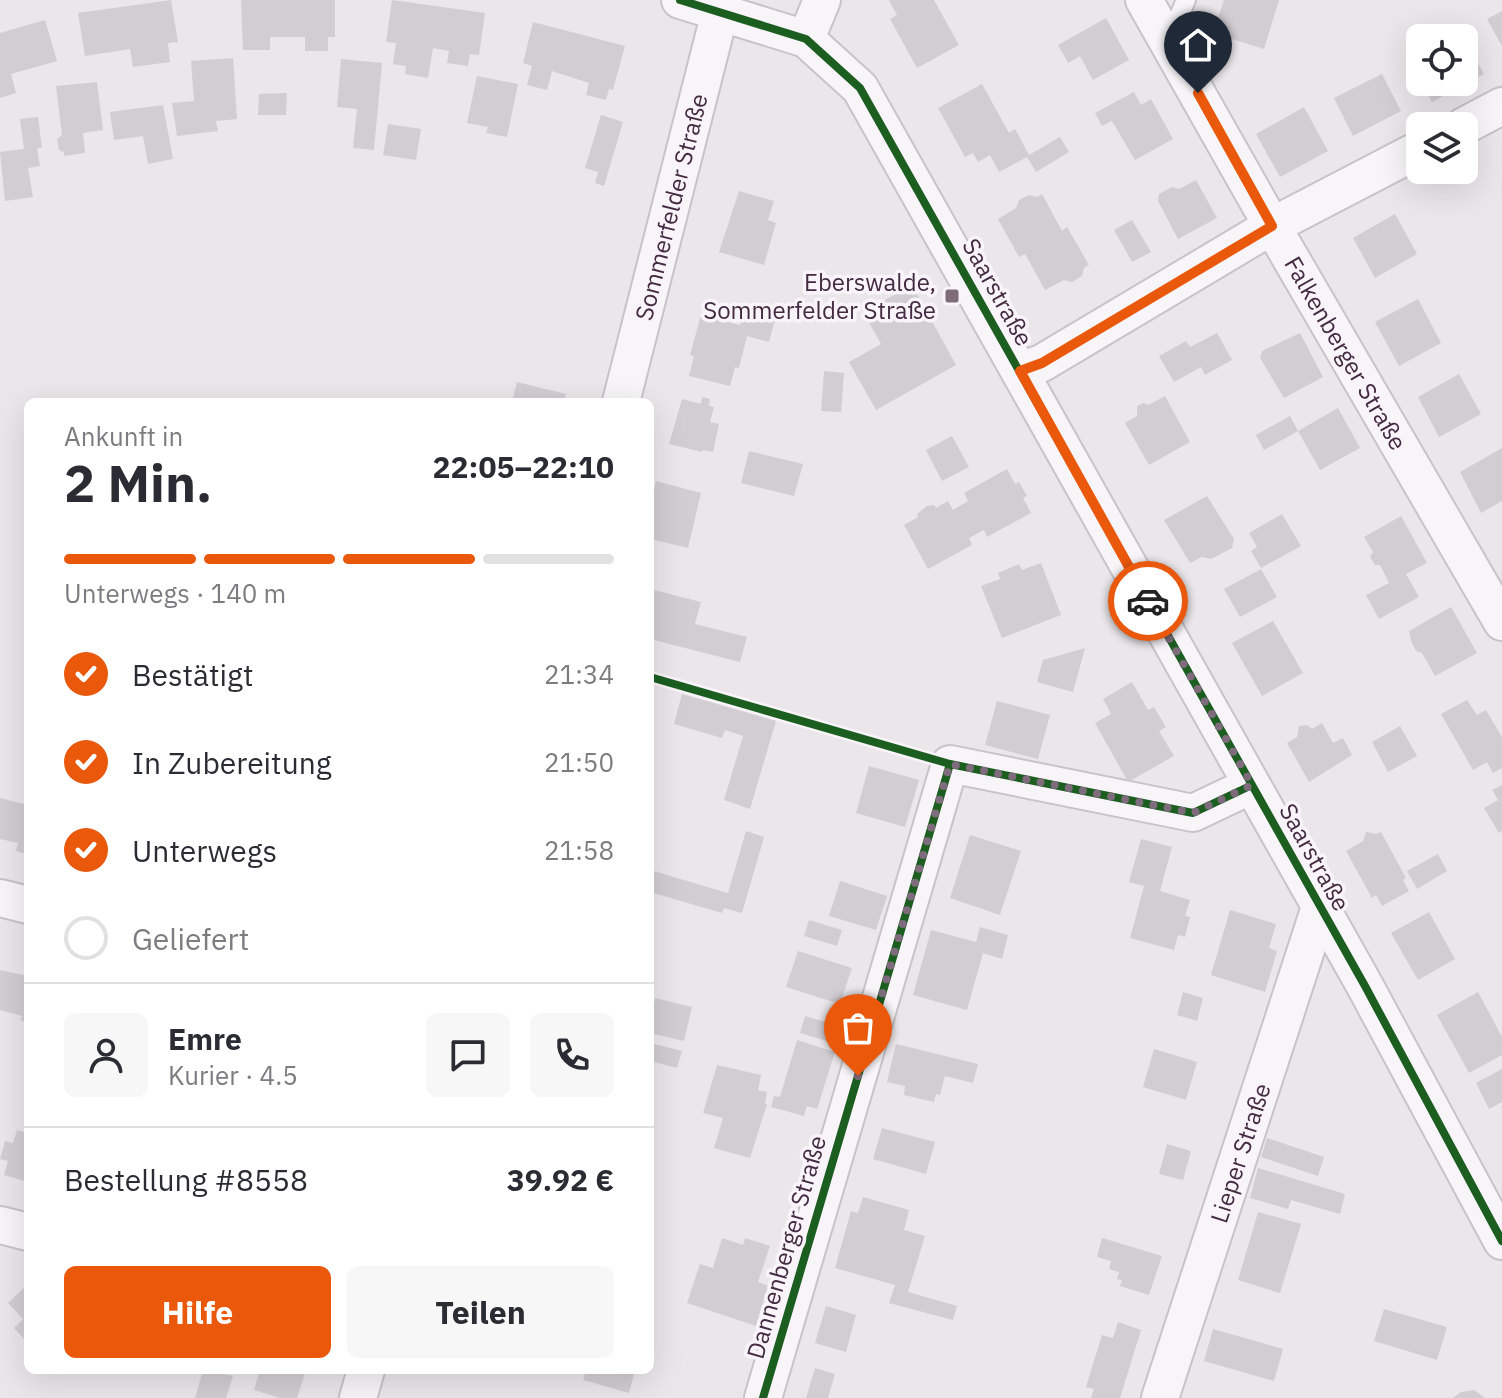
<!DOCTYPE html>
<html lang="de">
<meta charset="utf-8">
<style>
body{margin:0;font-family:"IBM Plex Sans",sans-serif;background:#f7f7f7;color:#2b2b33;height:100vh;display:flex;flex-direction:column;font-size:30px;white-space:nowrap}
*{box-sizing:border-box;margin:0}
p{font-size:26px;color:#7c7c81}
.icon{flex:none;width:44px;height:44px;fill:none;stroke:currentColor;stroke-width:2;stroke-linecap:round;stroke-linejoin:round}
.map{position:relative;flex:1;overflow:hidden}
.drawer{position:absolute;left:24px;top:398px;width:630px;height:976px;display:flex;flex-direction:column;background:#fff;border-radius:12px;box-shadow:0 8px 32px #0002}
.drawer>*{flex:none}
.fabs{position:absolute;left:1406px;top:24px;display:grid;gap:16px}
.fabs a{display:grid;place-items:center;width:72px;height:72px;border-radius:12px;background:#fff;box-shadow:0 8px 32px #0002;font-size:40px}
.pin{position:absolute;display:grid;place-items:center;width:68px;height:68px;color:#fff;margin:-82px -34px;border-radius:50% 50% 50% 0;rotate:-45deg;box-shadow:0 0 8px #0007}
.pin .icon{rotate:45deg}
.courier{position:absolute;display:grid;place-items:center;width:80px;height:80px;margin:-40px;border:6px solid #ea580c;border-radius:50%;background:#fff;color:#222;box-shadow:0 2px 10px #0007}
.head em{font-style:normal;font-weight:700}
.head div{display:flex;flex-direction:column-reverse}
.head{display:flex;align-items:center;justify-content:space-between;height:136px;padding:0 40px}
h1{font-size:52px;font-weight:700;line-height:60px}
.bar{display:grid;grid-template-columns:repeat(4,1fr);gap:12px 8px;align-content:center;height:96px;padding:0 40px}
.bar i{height:10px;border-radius:6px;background:#e1e1e2}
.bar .active{background:#ea580c}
.bar p{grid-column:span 4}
.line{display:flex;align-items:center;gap:20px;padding:0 40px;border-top:2px solid #e1e1e2}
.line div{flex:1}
.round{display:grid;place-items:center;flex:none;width:84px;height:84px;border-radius:12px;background:#f7f7f7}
ol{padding:0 40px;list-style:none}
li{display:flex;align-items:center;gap:24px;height:88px}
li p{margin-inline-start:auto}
li .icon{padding:8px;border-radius:50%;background:#ea580c;color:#fff;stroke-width:4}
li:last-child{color:#7c7c81}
li i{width:44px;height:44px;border:4px solid #e1e1e2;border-radius:50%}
.button{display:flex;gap:16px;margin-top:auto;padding:16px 40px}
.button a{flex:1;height:92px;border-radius:12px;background:#ea580c;color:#fff;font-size:32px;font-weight:700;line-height:92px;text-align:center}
.button a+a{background:#f7f7f7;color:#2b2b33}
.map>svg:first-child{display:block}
.building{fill:#d2cdd2}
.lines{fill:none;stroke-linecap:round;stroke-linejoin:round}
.service-casing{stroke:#c8c3c7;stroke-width:22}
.minor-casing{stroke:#c8c3c7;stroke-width:40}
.service{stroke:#f7f5f7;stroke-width:18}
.minor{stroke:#f7f5f7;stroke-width:36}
.cycleway-casing{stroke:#f9f4f9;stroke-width:13}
.cycleway{stroke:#1b5e20;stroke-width:8}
.done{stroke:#7e6c7d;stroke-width:8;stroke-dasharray:0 14.4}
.route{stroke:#ea580c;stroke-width:10}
.poi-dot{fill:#7e6c7d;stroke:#f9f4f9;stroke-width:3}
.labels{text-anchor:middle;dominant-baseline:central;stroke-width:7;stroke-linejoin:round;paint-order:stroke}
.street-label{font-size:24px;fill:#442b43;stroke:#f9f4f9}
.poi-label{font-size:24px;fill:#442b43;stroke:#f9f4f9;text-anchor:end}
</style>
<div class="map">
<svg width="1502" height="1398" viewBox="0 0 1502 1398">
<rect width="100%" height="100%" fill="#eae6ea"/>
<path class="building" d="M171,0L178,42L168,43L170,62L133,67L130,49L85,56L78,13Z
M241,0H335V37H328V51H305V37H270V50H243Z
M392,0L485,13L479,55L470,54L468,66L447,63L449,51L433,48L428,78L405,74L406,66L393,64L396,43L386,42Z
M889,0H934L959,45L917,68L890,19L897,15Z
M1224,0H1279L1264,49L1213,33Z
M1502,11V46L1487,19Z
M1106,18L1129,60L1093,80L1080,56L1068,63L1058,45Z
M45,20L57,61L11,74L16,93L0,98V33Z
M533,22L625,46L613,90L609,89L606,100L586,95L589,83L552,71L547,90L527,85L532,66L523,63Z
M1459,29L1484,74L1432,102L1421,82H1464V38H1443Z
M1420,51V80L1408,58Z
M233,58L237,119L216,121L218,131L177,136L172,103L194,101L191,61Z
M341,59L382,63L374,150L353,148L357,109L337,107Z
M1382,74L1401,111L1353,136L1334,98Z
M477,76L518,84L507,137L486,133L488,127L467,123Z
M97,82L103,130L83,133L85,153L64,156V152L59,150L57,139L62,135L56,86Z
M982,84L1009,133L1015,129L1029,155L1060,137L1069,152L1036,172L1027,157L999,172L990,155L978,162L973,153L965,157L938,108Z
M1134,92L1141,105L1151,99L1173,139L1135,160L1112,121L1102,126L1095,113Z
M287,93L286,115H258L259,94Z
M163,105L173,159L148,164L143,136L114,140L110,112Z
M1304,107L1328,151L1280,177L1256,134Z
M601,115L623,122L604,186L595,183L598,172L585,168Z
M38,117L42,148H37L40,166L28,168L33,197L5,201L0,152L24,149L20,119Z
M388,124L421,129L416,160L383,155Z
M1196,180L1217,218L1178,239L1158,201L1159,194L1172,187L1179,189Z
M739,191L774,201L768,220L776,223L764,265L719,252Z
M1042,194L1062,231L1067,227L1089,265L1084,268L1082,276L1072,282L1064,280L1045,290L1025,254L1019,257L998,219L1016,208L1019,200L1029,195L1037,197Z
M1395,214L1417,254L1375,278L1353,238Z
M1132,220L1151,252L1132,262L1114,230Z
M912,285L956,365L876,410L849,362L881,344L863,312Z
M1418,299L1441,343L1399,366L1375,322Z
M744,310L775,319L769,342L747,336L739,368L735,367L730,386L689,376L694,356L690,355L701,315L740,325Z
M1217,333L1232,360L1205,375L1201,367L1174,382L1159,356L1186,341L1190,347Z
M1300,333L1323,377L1284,398L1260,358L1262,351Z
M824,371L844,373L841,412L821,411Z
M1459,374L1481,414L1439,437L1418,397Z
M517,382L566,394L564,402H512Z
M1165,396L1190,442L1149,465L1125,423L1137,416V406L1143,403L1149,405Z
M702,397L710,399L709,406L714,407L710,422L719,424L713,452L702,450V452L669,444L682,399L701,404Z
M1338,408L1360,448L1320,470L1298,431L1264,450L1256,435L1290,416L1298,431Z
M952,436L969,467L942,481L926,450Z
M1502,448V501L1481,513L1460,472Z
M749,451L803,464L794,496L741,483Z
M1007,469L1015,484L1019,482L1027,496L1023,498L1031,513L987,537L984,530L969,538L972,545L928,569L904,525L918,517L917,514L927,506L934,505L936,508L948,501L953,510L968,501L964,493Z
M656,481L701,493L688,548L650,539V507Z
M1207,496L1234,539L1232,548L1211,559L1202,557L1190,563L1164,520Z
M1282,514L1301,546L1261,568L1251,551L1257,547L1249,533Z
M1401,516L1427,563L1406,574L1419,597L1379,619L1366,595L1389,583L1380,565H1375L1370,557L1373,552L1364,537Z
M1041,563L1061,615L1002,638L981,586L1000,579L998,573L1019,564L1022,570Z
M1261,569L1277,597L1240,617L1224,589Z
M650,589L701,602L695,624L747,637L740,662L650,639Z
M1451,607L1477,653L1435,676L1422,653L1416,651L1411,641L1409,631Z
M1273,621L1303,673L1262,696L1232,643Z
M1085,648L1073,692L1037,682L1043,660Z
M1132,682L1148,710L1154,707L1166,727L1159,731L1174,756L1128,782L1095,723L1111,714L1103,699Z
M682,694L776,721L750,809L724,800L743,736L725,730L722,738L674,724Z
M1467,700L1477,715L1486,710L1502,737V768L1493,773L1487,762L1473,770L1441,714Z
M997,701L1050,715L1038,759L985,745Z
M1322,723L1333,743L1343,738L1352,755L1309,782L1287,743L1297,737L1299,726L1307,725L1312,729Z
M1400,726L1417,756L1388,772L1372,742Z
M869,766L919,780L905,827L856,813Z
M1502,785V831L1499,833L1484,808L1498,800L1492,790Z
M0,798L28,805L26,854L16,851L18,843L0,839Z
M746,831L764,837L742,913L724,908L722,913L650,892V870L728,893Z
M1366,832L1376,834L1381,832L1406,878L1403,880L1409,891L1382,906L1376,895L1372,898L1346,851L1363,841Z
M970,835L1021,851L1000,915L950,898Z
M1141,839L1172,847L1160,891L1190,900L1185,916L1190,917L1185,937L1178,935L1174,950L1130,938L1144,886L1129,882Z
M1438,854L1447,871L1417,889L1407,871Z
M840,881L887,896L876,930L829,916Z
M1230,910L1276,924L1269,948L1277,951L1265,992L1211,975Z
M1429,912L1455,959L1418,980L1391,933Z
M809,920L842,930L837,946L804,936Z
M980,927L1008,935L1002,959L983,953L967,1010L913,995L931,930L976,942Z
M798,951L852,968L840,1004L786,987Z
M0,970L28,976V1023L20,1020L22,1016L0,1010Z
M1183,992L1203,998L1197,1021L1177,1015Z
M1478,992L1502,1037V1055L1469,1073L1437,1015Z
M655,998L692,1007L684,1041L650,1033Z
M805,1016L842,1027L837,1044L800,1033Z
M797,1040L835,1052L817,1109L807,1106L804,1116L771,1107L774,1096L780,1097Z
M650,1043L682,1051L677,1068L650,1061Z
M896,1044L978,1064L973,1083L945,1076L940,1095L936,1094L934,1102L904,1095L905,1086L887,1082Z
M1154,1049L1197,1062L1186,1100L1143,1087Z
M717,1065L761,1075L758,1090L767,1092L765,1104H767L750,1158L714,1148L723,1118L703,1113Z
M1502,1069V1102L1489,1109L1476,1083Z
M882,1128L935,1142L926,1174L873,1159Z
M17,1130L28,1133V1182L4,1175L8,1161L0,1159L5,1141L13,1143Z
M1267,1138L1324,1157L1318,1176L1261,1157Z
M1167,1144L1191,1151L1183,1180L1159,1174Z
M1258,1168L1345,1194L1340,1214L1291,1200L1288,1209L1250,1198Z
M863,1197L909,1210L904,1230L925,1236L908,1292L957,1306L953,1320L889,1303L895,1285L835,1268L851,1211L858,1213Z
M1258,1212L1301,1224L1280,1293L1238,1280Z
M722,1238L743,1245L745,1238L770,1246L758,1282L768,1286L756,1326L687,1303L700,1264L713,1268Z
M1102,1238L1162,1256L1149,1295L1120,1286L1122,1280L1117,1279L1119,1272L1109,1269L1111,1261L1097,1257Z
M28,1284V1337L25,1340L14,1328L23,1319L8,1303Z
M826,1306L856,1315L846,1352L815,1343Z
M1384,1309L1447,1327L1437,1360L1374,1341Z
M1118,1322L1141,1330L1120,1398H1091L1094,1389L1086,1387L1102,1335L1113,1338Z
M1213,1329L1283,1349L1274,1381L1204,1361Z
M815,1368L835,1374L828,1398H806Z
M203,1370L233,1376L226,1398H195Z
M260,1370H306L297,1398H280L254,1390Z
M586,1370H635L629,1393L583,1380Z
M1474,1390L1485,1398H1453L1461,1392Z"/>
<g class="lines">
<g class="service-casing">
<path id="service" d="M1169,40L1186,0"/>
</g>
<g class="minor-casing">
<path id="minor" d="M680,0L806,39L860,88L1365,986L1502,1241
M1144,0L1272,226L1502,622
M806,39L822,0
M1464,126L1502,106
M1020,371L1042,363L1272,226L1420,149
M621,402L720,12
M0,898L28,905
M0,1225L28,1232
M358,1398L366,1370
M763,1398L950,764L1193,813L1252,785
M1160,1398L1320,907"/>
</g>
<use href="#service" class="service"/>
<use href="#minor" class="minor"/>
<g class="cycleway-casing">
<path id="cycleway" d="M680,0L806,39L860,88L1365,986L1502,1241
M650,677L950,764
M763,1398L950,764L1193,813L1252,785"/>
</g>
<use href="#cycleway" class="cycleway"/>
</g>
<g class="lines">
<path class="done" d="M858,1076L950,764L1193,813L1252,785L1148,601"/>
<path class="route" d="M1148,601L1020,371L1042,363L1272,226L1198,93"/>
</g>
<rect class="poi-dot" x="944" y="288" width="16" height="16" rx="4"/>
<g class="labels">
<g class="street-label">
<text transform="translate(671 207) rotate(-76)">Sommerfelder Straße</text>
<text transform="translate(998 292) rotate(61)">Saarstraße</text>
<text transform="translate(1346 353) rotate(60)">Falkenberger Straße</text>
<text transform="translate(1315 857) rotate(61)">Saarstraße</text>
<text transform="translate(1240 1153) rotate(-72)">Lieper Straße</text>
<text transform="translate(786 1247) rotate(-74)">Dannenberger Straße</text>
</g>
<g class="poi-label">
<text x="936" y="282">Eberswalde,<tspan x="936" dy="28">Sommerfelder Straße</tspan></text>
</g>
</g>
</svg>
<div class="fabs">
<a><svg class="icon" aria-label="locate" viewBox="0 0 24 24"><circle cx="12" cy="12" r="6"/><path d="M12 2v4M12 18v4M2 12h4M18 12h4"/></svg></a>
<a><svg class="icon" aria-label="layers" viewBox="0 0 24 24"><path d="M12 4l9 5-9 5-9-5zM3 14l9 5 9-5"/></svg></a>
</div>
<div class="pin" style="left:858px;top:1076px;background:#ea580c"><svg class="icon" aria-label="bag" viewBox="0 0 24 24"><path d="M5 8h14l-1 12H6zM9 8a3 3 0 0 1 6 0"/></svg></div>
<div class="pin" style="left:1198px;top:93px;background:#1f2937"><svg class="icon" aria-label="home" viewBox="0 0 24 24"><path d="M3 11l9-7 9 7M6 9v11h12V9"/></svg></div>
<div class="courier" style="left:1148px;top:601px"><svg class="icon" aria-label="car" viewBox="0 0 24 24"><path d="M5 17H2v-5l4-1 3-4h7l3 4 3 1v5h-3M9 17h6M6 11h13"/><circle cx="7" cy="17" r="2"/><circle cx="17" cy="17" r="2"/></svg></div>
<section class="drawer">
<div class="head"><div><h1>2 Min.</h1><p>Ankunft in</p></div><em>22:05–22:10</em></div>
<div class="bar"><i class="active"></i><i class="active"></i><i class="active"></i><i></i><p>Unterwegs · 140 m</p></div>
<ol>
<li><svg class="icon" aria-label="check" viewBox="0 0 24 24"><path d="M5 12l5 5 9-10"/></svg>Bestätigt<p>21:34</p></li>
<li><svg class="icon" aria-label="check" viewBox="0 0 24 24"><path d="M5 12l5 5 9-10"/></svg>In Zubereitung<p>21:50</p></li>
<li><svg class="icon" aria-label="check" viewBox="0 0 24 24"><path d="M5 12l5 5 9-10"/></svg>Unterwegs<p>21:58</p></li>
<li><i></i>Geliefert</li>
</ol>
<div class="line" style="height:144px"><a class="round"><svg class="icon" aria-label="person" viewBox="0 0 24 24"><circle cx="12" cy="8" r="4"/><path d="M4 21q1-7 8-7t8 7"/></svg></a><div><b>Emre</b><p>Kurier · 4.5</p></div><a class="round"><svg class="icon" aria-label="chat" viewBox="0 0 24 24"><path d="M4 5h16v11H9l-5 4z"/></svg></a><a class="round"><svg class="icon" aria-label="phone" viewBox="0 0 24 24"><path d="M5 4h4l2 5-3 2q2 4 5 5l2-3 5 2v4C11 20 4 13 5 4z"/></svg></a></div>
<div class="line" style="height:104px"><div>Bestellung #8558</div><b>39.92 €</b></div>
<div class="button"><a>Hilfe</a><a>Teilen</a></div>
</section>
</div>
